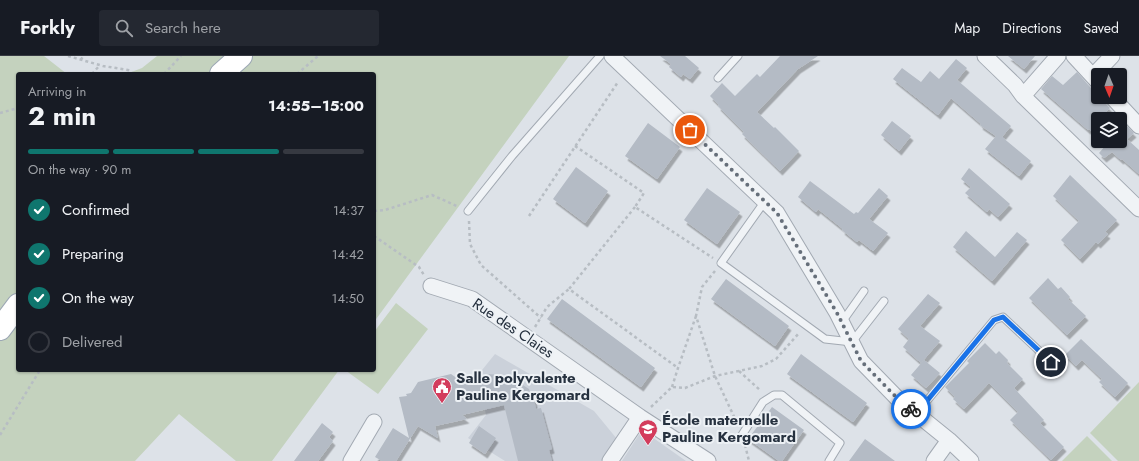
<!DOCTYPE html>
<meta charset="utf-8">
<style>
body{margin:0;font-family:Jost,sans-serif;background:#242831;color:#f1f3f6;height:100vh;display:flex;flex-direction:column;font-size:15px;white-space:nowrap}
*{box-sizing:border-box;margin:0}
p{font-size:13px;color:#9ea1a6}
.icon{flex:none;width:22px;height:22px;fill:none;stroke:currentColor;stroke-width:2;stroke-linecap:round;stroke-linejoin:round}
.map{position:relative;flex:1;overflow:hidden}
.panel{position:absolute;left:16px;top:16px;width:360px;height:300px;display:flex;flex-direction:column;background:#171b24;border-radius:4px;box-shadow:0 1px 3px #0004}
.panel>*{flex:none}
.needle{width:26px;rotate:178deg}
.controls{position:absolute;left:1091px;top:12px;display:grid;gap:8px}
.controls a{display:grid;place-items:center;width:36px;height:36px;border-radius:4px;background:#171b24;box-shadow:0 1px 3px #0004;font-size:20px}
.pin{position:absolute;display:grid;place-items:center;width:34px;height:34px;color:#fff;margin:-17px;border:2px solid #fff;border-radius:50%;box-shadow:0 1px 4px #0007}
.courier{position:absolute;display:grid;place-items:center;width:40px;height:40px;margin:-20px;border:3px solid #1a73e8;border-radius:50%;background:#fff;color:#222;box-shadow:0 1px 5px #0007}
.head em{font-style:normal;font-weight:700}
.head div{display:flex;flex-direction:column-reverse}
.head{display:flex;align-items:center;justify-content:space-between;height:68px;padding:0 12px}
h1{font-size:26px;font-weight:700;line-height:30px}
.bar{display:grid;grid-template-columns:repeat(4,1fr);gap:6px 4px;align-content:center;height:48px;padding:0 12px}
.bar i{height:5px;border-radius:3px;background:#363941}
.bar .active{background:#0f766e}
.bar p{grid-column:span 4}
ol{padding:0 12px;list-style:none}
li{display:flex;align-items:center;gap:12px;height:44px}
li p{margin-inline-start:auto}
li .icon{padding:4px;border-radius:50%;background:#0f766e;color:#fff;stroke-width:4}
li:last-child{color:#9ea1a6}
li i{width:22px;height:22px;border:2px solid #363941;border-radius:50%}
header{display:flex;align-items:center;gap:24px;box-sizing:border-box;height:56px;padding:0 20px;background:#171b24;border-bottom:1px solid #363941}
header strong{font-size:19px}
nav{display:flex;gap:22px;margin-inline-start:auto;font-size:14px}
.search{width:280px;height:36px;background:#242831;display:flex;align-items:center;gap:10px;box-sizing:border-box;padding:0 14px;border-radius:4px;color:#9ea1a6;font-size:15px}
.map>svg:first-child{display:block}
.built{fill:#cbd1da}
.green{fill:#c4d2be}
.building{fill:#b4bbc5;filter:url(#shadow)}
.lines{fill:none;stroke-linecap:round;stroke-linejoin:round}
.service-casing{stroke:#a2a9b2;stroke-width:9}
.minor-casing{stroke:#a2a9b2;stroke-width:17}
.primary-casing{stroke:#9ca7b4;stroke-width:24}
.path{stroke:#b7bdc3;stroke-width:2.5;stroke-dasharray:3 3;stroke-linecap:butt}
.service{stroke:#f0f3f6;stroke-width:7}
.minor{stroke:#f0f3f6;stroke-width:15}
.primary{stroke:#fff;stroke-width:22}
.done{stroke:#666f7a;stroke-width:4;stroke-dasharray:0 7.2}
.route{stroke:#1a73e8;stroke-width:5}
.labels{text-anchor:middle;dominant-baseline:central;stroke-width:4;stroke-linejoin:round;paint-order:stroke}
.street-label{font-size:15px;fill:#26313f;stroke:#edf1f5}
.poi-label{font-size:15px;font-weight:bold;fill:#26313f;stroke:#edf1f5;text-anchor:start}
</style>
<header>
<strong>Forkly</strong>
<div class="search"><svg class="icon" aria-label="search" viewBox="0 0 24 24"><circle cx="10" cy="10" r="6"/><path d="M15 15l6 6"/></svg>Search here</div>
<nav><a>Map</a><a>Directions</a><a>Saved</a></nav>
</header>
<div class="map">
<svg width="1139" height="405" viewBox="0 0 1139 405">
<defs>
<filter id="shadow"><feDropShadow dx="2.5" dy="4.5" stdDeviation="0" flood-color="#0004"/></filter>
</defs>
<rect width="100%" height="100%" fill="#dde2e8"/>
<path class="built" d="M495,298L594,355L617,383L601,405H505L468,382L486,359L478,319Z
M642,374L686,405H622Z"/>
<path class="green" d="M0,0H44L67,18H18V314H339L272,405H236L179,358L135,405H0Z
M157,0H569L374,266V18H126L142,12Z
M396,247L428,273L378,338L345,314H374V276Z
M1139,326V405H1118L1090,377Z
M1087,380L1112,405H1113H1062Z"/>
<path class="building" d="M660,0H685L699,12L690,23L683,18L681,21L669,11L671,8Z
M780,0H818L798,13L757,56L774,72L775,71L799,95L780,115L742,78L744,76L718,50L719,49L710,40L722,27L735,40L757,18L760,21Z
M1008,0H1035L1024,13Z
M956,3L967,12L957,24L1011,70L1002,81L1031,105L1019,120L985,93L996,80L980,69L981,68L951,42L938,59L893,23L902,12L921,26L930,15L939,23Z
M1077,16L1091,32L1098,35V41H1103L1105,47L1110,52L1103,59L1107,63H1098V82L1089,73L1088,74L1041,33L1052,20L1063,29Z
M892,65L911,80L899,95L881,79Z
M648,67L680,91L657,123L625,100Z
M1125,68L1134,77L1127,83L1139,94V118L1122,103L1121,104L1112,96L1104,102L1099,97L1106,89L1101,85H1120V74Z
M576,111L608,135L585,167L553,143Z
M969,112L1010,148L998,161L989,153L987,156L965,137L971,131L961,123Z
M1070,119L1117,164L1105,176L1108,178L1098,188L1096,186L1080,203L1061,184L1079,165L1053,140Z
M810,125L854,158L856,156L858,157L879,132L888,140L869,163L888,177L873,195L859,184L857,186L842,174L843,173L818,153L816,156L798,141Z
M707,132L740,156L717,188L684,164Z
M966,175L995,201L1017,176L1027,184L992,225L953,191Z
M1048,222L1058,233L1061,231L1070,241L1068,243L1086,260L1067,279L1029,242Z
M726,223L789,270L775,290L711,243Z
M928,238L940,247L920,270L940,285L921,307L903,291L909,283L898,273Z
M562,243L655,312L641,331L547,263Z
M1081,283L1128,327L1115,341L1099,326L1102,323L1082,304L1076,310L1065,299Z
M985,287L996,298L999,295L1008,304L1007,307L1023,323L1014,332L1044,364L1040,367L1064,391L1051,404L1010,364L1018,356L989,327L964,353L953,343L955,341L945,331L969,307L967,305Z
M801,298L867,347L853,366L787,318Z
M924,304L940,317L926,332L911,319Z
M451,318L458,323L486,318L502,319L512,322L529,333L531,339L533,338L536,353L541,352L552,393L549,394L552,405H518L504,349L462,359L467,363L435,370L438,382L418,370L396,405H382L375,401L393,372L409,382L399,341L407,340L406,338L411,337L418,326Z
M772,351L804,374L782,405H779L748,383Z
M322,367L333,376L329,381L333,385L318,405H294Z
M479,370L496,382L485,398L469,387Z
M865,383L895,405H849Z"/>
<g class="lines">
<g class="service-casing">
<path id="service" d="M718,22L738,0
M765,145L721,207L825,283L852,286L884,245
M468,155L512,100L600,0
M842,266L864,235
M916,358L994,264L1003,261L1051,306
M742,379L763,346L774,339H782L840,387L829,405"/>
</g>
<g class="minor-casing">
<path id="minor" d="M612,0L777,157L837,257L861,305L897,342L949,384L971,405
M985,0L1015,29L1023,40L1139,153
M1074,0L1098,26
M1093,20L1112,0
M1023,40L1058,0
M1112,41L1139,70
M431,230L472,243L640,361L708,405
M351,405L374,366
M610,405L640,361
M934,405L949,384"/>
</g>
<g class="primary-casing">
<path id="primary" d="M221,18L241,0
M0,273L18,249"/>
</g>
<path class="path" d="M68,0L103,10L128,14L133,18
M81,4L83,0
M92,18L100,9
M164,18L181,0
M297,18L318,0
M0,57L18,52
M575,90L644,137L635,151L713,202
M635,151L569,233L678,312
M374,155L385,154L432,139L459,151
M529,160L618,26
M469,165L470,188L481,209L541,262
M374,180L419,211L424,219
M715,215L702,231L696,260L715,320L737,367
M535,271L547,251L569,233
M739,315L761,335
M672,331L678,312L696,260
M651,351L672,331L685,332L715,320L762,310L776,303L799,277
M0,379L40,314
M745,389L749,405"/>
<use href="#service" class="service"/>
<use href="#minor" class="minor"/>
<use href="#primary" class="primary"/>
</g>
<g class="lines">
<path class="done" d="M690,74L777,157L837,257L861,305L897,342L911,353"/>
<path class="route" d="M911,353L916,358L994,264L1003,261L1051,306"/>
</g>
<defs>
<g id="civic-pin" transform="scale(1)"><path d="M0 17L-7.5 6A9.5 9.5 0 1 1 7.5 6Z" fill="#d33c5c" stroke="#edf1f5"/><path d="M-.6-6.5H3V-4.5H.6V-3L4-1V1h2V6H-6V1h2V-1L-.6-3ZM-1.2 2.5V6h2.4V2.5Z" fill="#fff"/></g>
<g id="school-pin" transform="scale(1)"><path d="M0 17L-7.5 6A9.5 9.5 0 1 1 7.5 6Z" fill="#d33c5c" stroke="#edf1f5"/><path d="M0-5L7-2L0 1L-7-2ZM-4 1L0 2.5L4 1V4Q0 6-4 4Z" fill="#fff"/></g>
</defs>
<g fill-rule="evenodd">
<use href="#civic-pin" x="442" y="331"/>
<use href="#school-pin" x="648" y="373"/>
</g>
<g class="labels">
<g class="street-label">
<text transform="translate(513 272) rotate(34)">Rue des Claies</text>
</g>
<g class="poi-label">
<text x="456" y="322">Salle polyvalente<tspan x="456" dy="17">Pauline Kergomard</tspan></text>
<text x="662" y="364">École maternelle<tspan x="662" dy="17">Pauline Kergomard</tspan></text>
</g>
</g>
</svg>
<div class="controls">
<a><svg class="needle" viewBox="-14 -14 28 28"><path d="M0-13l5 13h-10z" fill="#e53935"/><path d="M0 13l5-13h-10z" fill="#9ea1a6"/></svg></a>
<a><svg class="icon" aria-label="layers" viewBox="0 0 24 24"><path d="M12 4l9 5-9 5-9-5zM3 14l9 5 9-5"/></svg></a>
</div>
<div class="pin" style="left:690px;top:74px;background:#ea580c"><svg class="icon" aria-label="bag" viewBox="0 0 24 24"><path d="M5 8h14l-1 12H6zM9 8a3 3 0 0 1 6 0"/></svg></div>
<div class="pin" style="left:1051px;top:306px;background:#1f2937"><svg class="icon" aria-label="home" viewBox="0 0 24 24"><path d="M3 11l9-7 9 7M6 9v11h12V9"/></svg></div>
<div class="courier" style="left:911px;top:353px"><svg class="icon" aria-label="bike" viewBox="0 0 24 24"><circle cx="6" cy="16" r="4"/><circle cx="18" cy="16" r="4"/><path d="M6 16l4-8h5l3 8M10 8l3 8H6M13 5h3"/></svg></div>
<section class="panel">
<div class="head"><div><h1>2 min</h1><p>Arriving in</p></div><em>14:55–15:00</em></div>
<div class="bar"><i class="active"></i><i class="active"></i><i class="active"></i><i></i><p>On the way · 90 m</p></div>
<ol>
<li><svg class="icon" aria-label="check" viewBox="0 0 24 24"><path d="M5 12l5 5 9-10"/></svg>Confirmed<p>14:37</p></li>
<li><svg class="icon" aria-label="check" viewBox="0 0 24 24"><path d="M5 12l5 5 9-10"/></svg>Preparing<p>14:42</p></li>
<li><svg class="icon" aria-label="check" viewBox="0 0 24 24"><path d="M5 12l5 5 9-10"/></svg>On the way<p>14:50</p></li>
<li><i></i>Delivered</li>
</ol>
</section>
</div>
